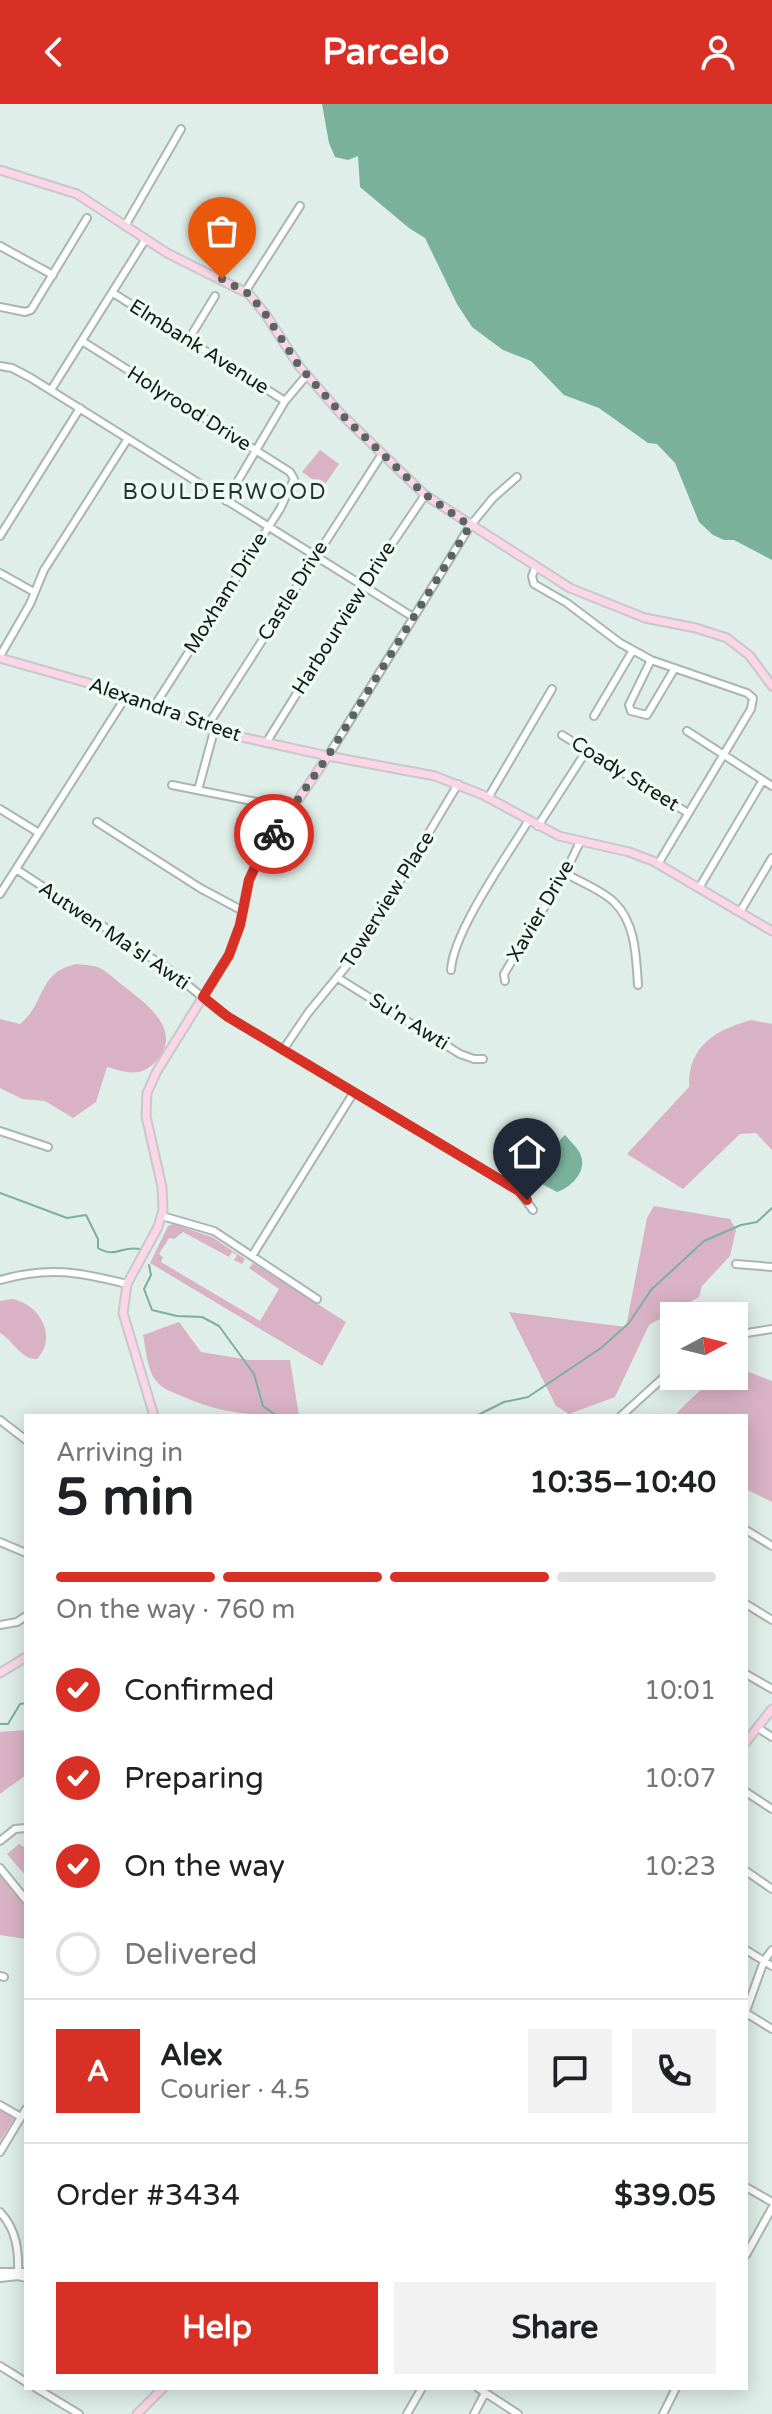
<!DOCTYPE html>
<meta charset="utf-8">
<style>
body{margin:0;font-family:"Varela Round",sans-serif;background:#f2f2f2;color:#202124;height:100vh;display:flex;flex-direction:column;font-size:30px;white-space:nowrap}
*{box-sizing:border-box;margin:0}
p{font-size:26px;color:#757577}
.icon{flex:none;width:44px;height:44px;fill:none;stroke:currentColor;stroke-width:2;stroke-linecap:round;stroke-linejoin:round}
.map{position:relative;flex:1;overflow:hidden}
.details{position:absolute;left:24px;top:1310px;width:724px;height:976px;display:flex;flex-direction:column;background:#fff;border-radius:0px;box-shadow:0 4px 20px #0003}
.details>*{flex:none}
.needle{width:52px;rotate:83deg}
.tools{position:absolute;left:660px;top:1198px;display:grid;gap:16px}
.tools a{display:grid;place-items:center;width:88px;height:88px;border-radius:0px;background:#fff;box-shadow:0 4px 20px #0003;font-size:40px}
.pin{position:absolute;display:grid;place-items:center;width:68px;height:68px;color:#fff;margin:-82px -34px;border-radius:50% 50% 50% 0;rotate:-45deg;box-shadow:0 0 8px #0007}
.pin .icon{rotate:45deg}
.courier{position:absolute;display:grid;place-items:center;width:80px;height:80px;margin:-40px;border:6px solid #d93025;border-radius:50%;background:#fff;color:#222;box-shadow:0 2px 10px #0007}
.headline em{font-style:normal;font-weight:700}
.headline div{display:flex;flex-direction:column-reverse}
.headline{display:flex;align-items:center;justify-content:space-between;height:136px;padding:0 32px}
h1{font-size:52px;font-weight:700;line-height:60px}
.bar{display:grid;grid-template-columns:repeat(4,1fr);gap:12px 8px;align-content:center;height:96px;padding:0 32px}
.bar i{height:10px;border-radius:6px;background:#e0e0e0}
.bar .current{background:#d93025}
.bar p{grid-column:span 4}
.line{display:flex;align-items:center;gap:20px;padding:0 32px;border-top:2px solid #e0e0e0}
.line div{flex:1}
.round{display:grid;place-items:center;flex:none;width:84px;height:84px;border-radius:0px;background:#f2f2f2}
ol{padding:0 32px;list-style:none}
li{display:flex;align-items:center;gap:24px;height:88px}
li p{margin-inline-start:auto}
li .icon{padding:8px;border-radius:50%;background:#d93025;color:#fff;stroke-width:4}
li:last-child{color:#757577}
li i{width:44px;height:44px;border:4px solid #e0e0e0;border-radius:50%}
.action{display:flex;gap:16px;margin-top:auto;padding:16px 32px}
.action a{flex:1;height:92px;border-radius:0px;background:#d93025;color:#fff;font-size:32px;font-weight:700;line-height:92px;text-align:center}
.action a+a{background:#f2f2f2;color:#202124}
header{display:flex;justify-content:space-between;align-items:center;height:104px;padding:0 32px;background:#d93025;color:#fff;font-size:36px;font-weight:700}
.map>svg:first-child{display:block}
.green{fill:#d9b3c5}
.water{fill:#7ab19b}
.lines{fill:none;stroke-linecap:round;stroke-linejoin:round}
.stream{stroke:#7ab19b;stroke-width:2}
.minor-casing{stroke:#a9b7b1;stroke-width:10}
.major-casing{stroke:#c7c8c8;stroke-width:11}
.minor{stroke:#fff;stroke-width:6}
.major{stroke:#fbd6e8;stroke-width:7}
.done{stroke:#5c6461;stroke-width:8;stroke-dasharray:0 14.4}
.route{stroke:#d93025;stroke-width:10}
.labels{text-anchor:middle;dominant-baseline:central;stroke-width:7;stroke-linejoin:round;paint-order:stroke}
.street-label{font-size:20px;fill:#151a18;stroke:#edfbf5}
.neighbourhood-label{font-size:22px;letter-spacing:2px;fill:#26322d;stroke:#edfbf5}
</style>
<header><svg class="icon" aria-label="back" viewBox="0 0 24 24"><path d="M15 5l-7 7 7 7"/></svg>Parcelo<svg class="icon" aria-label="person" viewBox="0 0 24 24"><circle cx="12" cy="8" r="4"/><path d="M4 21q1-7 8-7t8 7"/></svg></header>
<div class="map">
<svg width="772" height="2310" viewBox="0 0 772 2310">
<rect width="100%" height="100%" fill="#dfeee8"/>
<path class="green" d="M320,346L339,360L323,383L302,368Z
M76,860C84,861 94,861 100,864C109,869 117,877 125,883C147,900 183,927 157,956C142,974 127,969 107,963L96,998L73,1014L45,997L22,995L0,984V915L20,920C46,899 37,869 76,860Z
M751,916L772,920V1046L756,1029L740,1030L683,1085L627,1050L689,983C688,941 716,926 751,916Z
M654,1102L730,1115L736,1126L730,1152L702,1182L699,1193L649,1221L615,1293L569,1310L556,1302L509,1208L626,1223L647,1114Z
M173,1120L212,1133L245,1155L242,1160L234,1156L237,1151L232,1148L229,1153L183,1128L174,1135L169,1134L159,1150L163,1153L161,1158L260,1217L279,1185L249,1164L253,1159L346,1218L322,1262L150,1159L168,1122Z
M12,1195C40,1200 58,1233 37,1255C21,1256 14,1237 0,1229V1197Z
M179,1218L201,1248L249,1256H290L299,1312C258,1312 221,1310 184,1293C175,1289 164,1286 157,1278C147,1267 146,1245 143,1231Z
M746,1267L772,1277V1398L746,1385V1312H674C690,1296 710,1272 734,1272V1268Z
M26,1626V1671L0,1690V1628Z
M19,1740L26,1744V1772L7,1750Z
M0,1767L26,1801V1835L0,1831Z
M0,2004L14,2015L0,2037Z"/>
<path class="water" d="M322,0H772V456L734,436H724L713,431L699,418L675,359L657,340L648,339L599,304L564,291L531,257L503,246L472,223L457,200L425,134L409,124L360,83L358,52L348,56L335,53L329,39Z
M565,1031C570,1037 579,1045 581,1052C587,1068 570,1084 557,1088L540,1079C536,1061 553,1043 565,1031Z"/>
<g class="lines">
<path class="stream" d="M0,1089L67,1114L86,1111L98,1135V1144C116,1155 123,1141 139,1145
M149,1161L151,1171L144,1185L152,1206L177,1212L202,1213L219,1222L254,1270L263,1302L277,1312
M476,1312L504,1298L528,1293L601,1244L629,1219L651,1186L704,1137L741,1121L757,1118L772,1104
M0,1620H8L20,1600L26,1599"/>
<g class="minor-casing">
<path id="minor" d="M125,122L181,25
M0,142L53,171
M245,188L300,102
M113,189L285,297
M0,203L25,208L31,206L87,114
M189,235L215,192
M82,237L290,368L294,375L280,405L155,601
M0,262L12,264L31,274L413,513
M51,286L145,136
M226,397L285,297L307,271
M0,432L80,304
M536,462L532,472L534,480L567,499L620,539L651,556L747,589L753,594L751,605L658,760
M0,469L34,488
M0,552L30,500L44,466L127,336
M651,556L629,601L631,607L647,611L675,564
M594,612L633,546
M206,624L382,350
M687,627L772,682
M562,631L688,709
M266,639L363,483L425,391
M328,652L470,422L493,394L517,373
M172,681L282,703
M198,686L214,627
M488,694L552,585
M0,705L39,729
M97,718L200,784L243,807
M538,722L587,646
M16,765L168,865L222,909L519,1087L533,1106
M565,769C580,778 602,786 614,798C636,819 636,853 638,881
M699,784L763,676
M0,790L127,591
M740,808L772,754
M451,866C453,828 507,752 529,716
M338,874L460,950L474,955H483
M505,877L504,870L565,769L580,738
M283,946L308,909L357,849L458,680
M0,1027L48,1043
M162,1112L214,1127L317,1195
M252,1152L354,988
M736,1160L772,1163
M0,1176C49,1162 79,1168 127,1180
M734,1231L772,1225
M621,1312L674,1264
M0,1316L26,1336
M746,1426L772,1442
M0,1438L26,1449
M746,1500L772,1516
M0,1521L17,1518L26,1512
M746,1570L772,1585
M758,1624L772,1633
M746,1688L772,1705
M0,1737L15,1725L26,1724
M0,1764L26,1796
M746,1767L772,1785
M746,1846L772,1862
M0,1872L4,1873
M746,1907L764,1857L772,1846
M746,1909L772,1925
M0,2001L21,2013
M0,2048L26,2005
M746,2083L772,2098
M0,2108C17,2126 19,2148 18,2172
M746,2151L772,2104
M0,2168H26
M0,2174L18,2172L26,2174
M0,2262L26,2278
M36,2284L79,2310
M478,2284L518,2310
M407,2310L422,2284
M474,2310L485,2289
M663,2310L676,2284"/>
</g>
<g class="major-casing">
<path id="major" d="M0,66L77,90L167,149L249,190L266,211L299,262L341,310L425,391L570,484L645,514L696,524L727,534L750,552L772,582
M0,554L123,589L214,627L328,652L435,672L483,691L559,732L629,748L653,757L772,827
M154,1312L123,1209L127,1180L158,1123L163,1106L162,1083L146,1012L147,989L157,967L229,851L240,821L249,776L260,752L328,652
M0,1569L26,1553
M746,1638L772,1605
M137,2310L163,2284"/>
</g>
<use href="#minor" class="minor"/>
<use href="#major" class="major"/>
</g>
<g class="lines">
<path class="done" d="M222,175L249,190L266,211L299,262L346,315L423,389L470,422L328,652L274,730"/>
<path class="route" d="M274,730L260,752L249,776L240,821L229,851L203,893L228,913L519,1087L527,1096"/>
</g>
<g class="labels">
<g class="street-label">
<text transform="translate(199 243) rotate(32)">Elmbank Avenue</text>
<text transform="translate(189 305) rotate(32)">Holyrood Drive</text>
<text transform="translate(293 487) rotate(-58)">Castle Drive</text>
<text transform="translate(226 489) rotate(-58)">Moxham Drive</text>
<text transform="translate(344 514) rotate(-58)">Harbourview Drive</text>
<text transform="translate(165 606) rotate(19)">Alexandra Street</text>
<text transform="translate(625 670) rotate(32)">Coady Street</text>
<text transform="translate(388 796) rotate(-58)">Towerview Place</text>
<text transform="translate(541 807) rotate(-60)">Xavier Drive</text>
<text transform="translate(114 832) rotate(34)">Autwen Ma'sl Awti</text>
<text transform="translate(409 918) rotate(32)">Su'n Awti</text>
</g>
<g class="neighbourhood-label">
<text x="225" y="388">BOULDERWOOD</text>
</g>
</g>
</svg>
<div class="tools">
<a><svg class="needle" viewBox="-14 -14 28 28"><path d="M0-13l5 13h-10z" fill="#e53935"/><path d="M0 13l5-13h-10z" fill="#757577"/></svg></a>
</div>
<div class="pin" style="left:222px;top:175px;background:#ea580c"><svg class="icon" aria-label="bag" viewBox="0 0 24 24"><path d="M5 8h14l-1 12H6zM9 8a3 3 0 0 1 6 0"/></svg></div>
<div class="pin" style="left:527px;top:1096px;background:#1f2937"><svg class="icon" aria-label="home" viewBox="0 0 24 24"><path d="M3 11l9-7 9 7M6 9v11h12V9"/></svg></div>
<div class="courier" style="left:274px;top:730px"><svg class="icon" aria-label="bike" viewBox="0 0 24 24"><circle cx="6" cy="16" r="4"/><circle cx="18" cy="16" r="4"/><path d="M6 16l4-8h5l3 8M10 8l3 8H6M13 5h3"/></svg></div>
<section class="details">
<div class="headline"><div><h1>5 min</h1><p>Arriving in</p></div><em>10:35–10:40</em></div>
<div class="bar"><i class="current"></i><i class="current"></i><i class="current"></i><i></i><p>On the way · 760 m</p></div>
<ol>
<li><svg class="icon" aria-label="check" viewBox="0 0 24 24"><path d="M5 12l5 5 9-10"/></svg>Confirmed<p>10:01</p></li>
<li><svg class="icon" aria-label="check" viewBox="0 0 24 24"><path d="M5 12l5 5 9-10"/></svg>Preparing<p>10:07</p></li>
<li><svg class="icon" aria-label="check" viewBox="0 0 24 24"><path d="M5 12l5 5 9-10"/></svg>On the way<p>10:23</p></li>
<li><i></i>Delivered</li>
</ol>
<div class="line" style="height:144px"><b class="round" style="background:#d93025;color:#fff">A</b><div><b>Alex</b><p>Courier · 4.5</p></div><a class="round"><svg class="icon" aria-label="chat" viewBox="0 0 24 24"><path d="M4 5h16v11H9l-5 4z"/></svg></a><a class="round"><svg class="icon" aria-label="phone" viewBox="0 0 24 24"><path d="M5 4h4l2 5-3 2q2 4 5 5l2-3 5 2v4C11 20 4 13 5 4z"/></svg></a></div>
<div class="line" style="height:104px"><div>Order #3434</div><b>$39.05</b></div>
<div class="action"><a>Help</a><a>Share</a></div>
</section>
</div>
